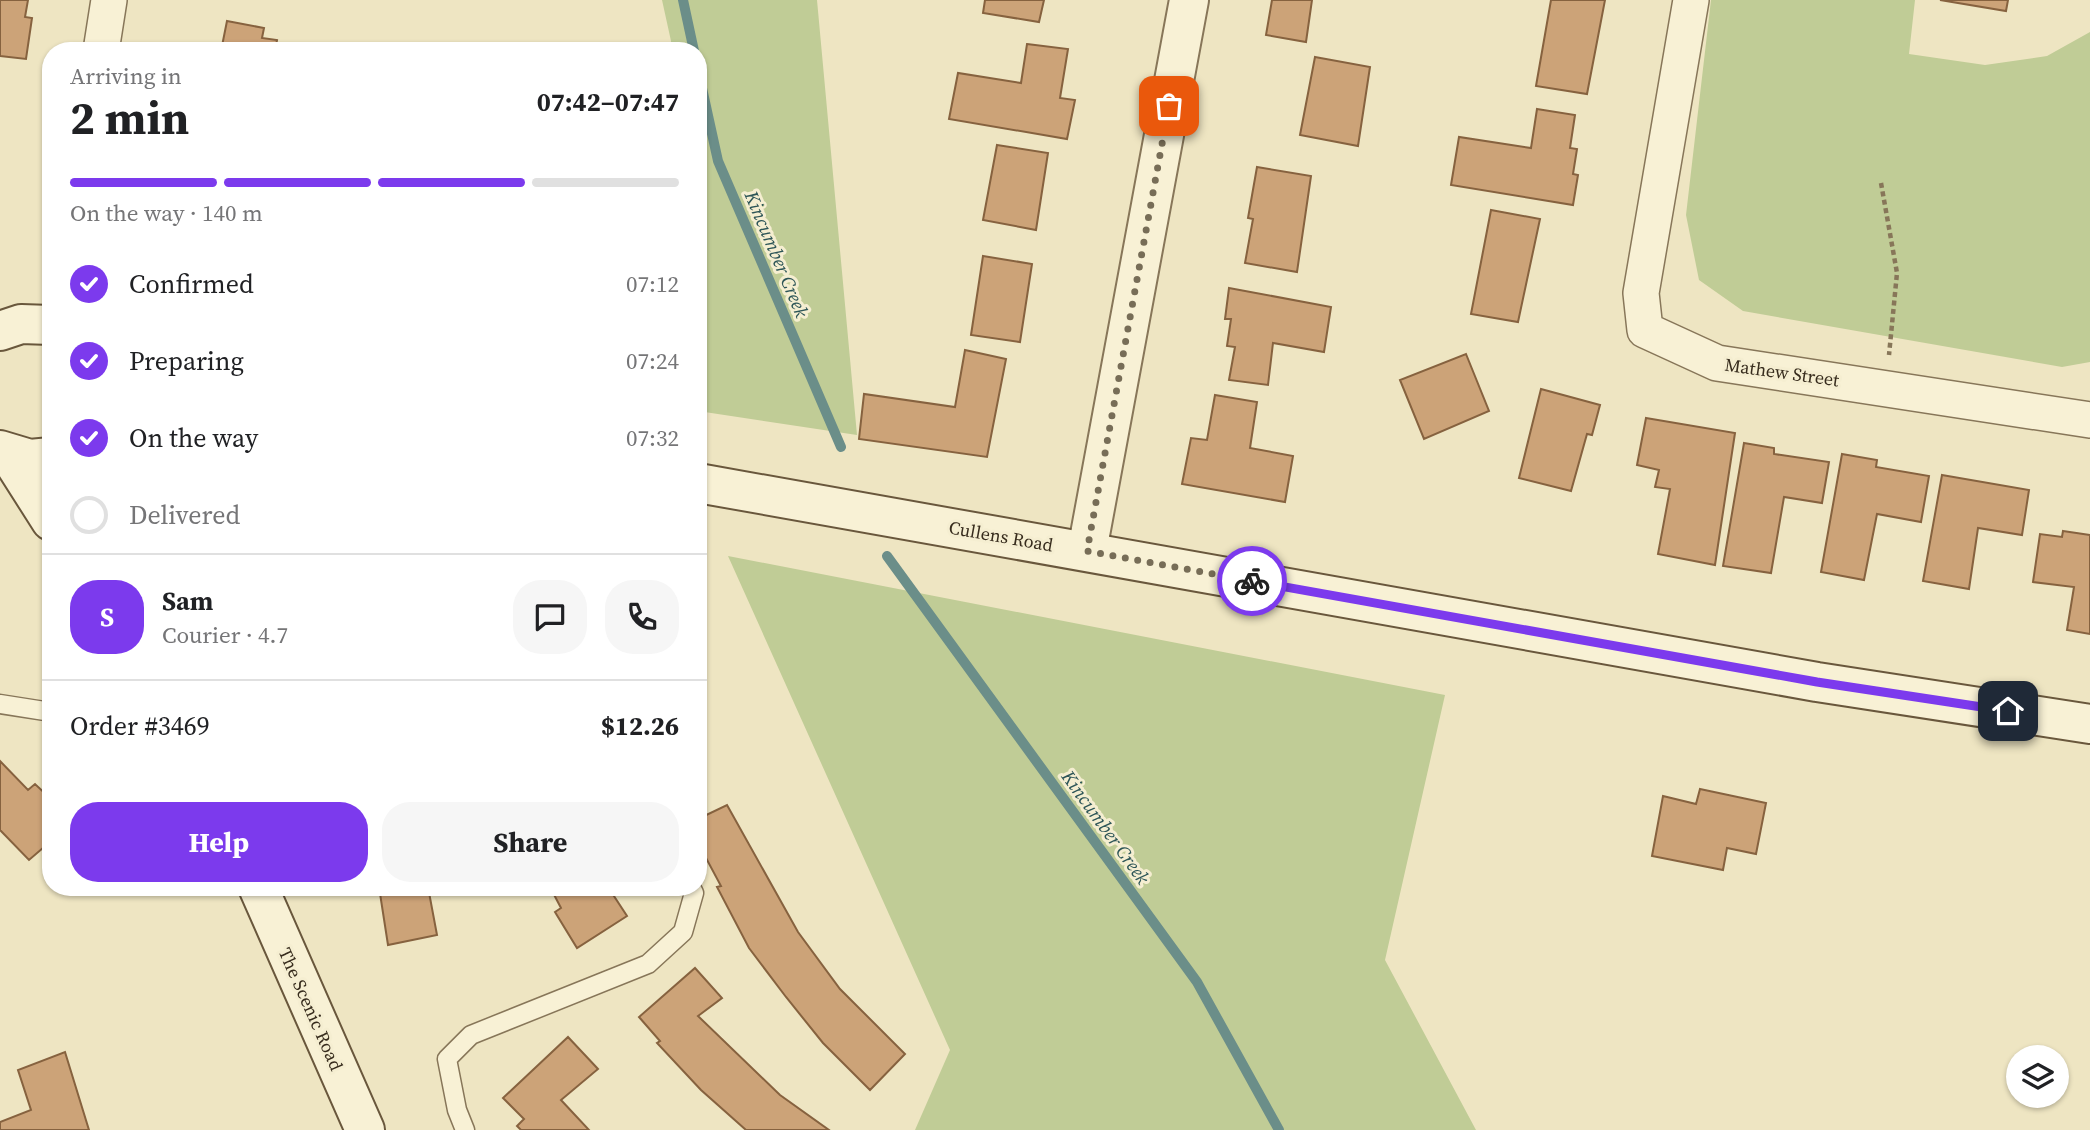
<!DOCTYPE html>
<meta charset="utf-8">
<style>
body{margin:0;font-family:"Source Serif 4",serif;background:#f6f6f6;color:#202124;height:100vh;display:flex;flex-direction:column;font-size:26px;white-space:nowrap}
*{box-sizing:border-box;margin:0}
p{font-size:23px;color:#757577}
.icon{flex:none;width:38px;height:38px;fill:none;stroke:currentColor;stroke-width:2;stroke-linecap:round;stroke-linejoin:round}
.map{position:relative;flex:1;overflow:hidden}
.drawer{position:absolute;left:42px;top:42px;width:665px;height:854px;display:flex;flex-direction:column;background:#fff;border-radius:28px;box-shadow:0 2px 5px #0004}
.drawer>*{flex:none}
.tools{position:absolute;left:2006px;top:1045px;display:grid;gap:14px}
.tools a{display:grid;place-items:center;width:63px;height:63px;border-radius:50%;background:#fff;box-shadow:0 2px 5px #0004;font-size:35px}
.pin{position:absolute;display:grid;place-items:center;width:60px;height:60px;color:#fff;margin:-30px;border-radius:14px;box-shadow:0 4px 10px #0006}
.courier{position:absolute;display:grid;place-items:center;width:70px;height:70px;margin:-35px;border:5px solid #7c3aed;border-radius:50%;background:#fff;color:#222;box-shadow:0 2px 9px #0007}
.summary em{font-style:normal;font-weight:700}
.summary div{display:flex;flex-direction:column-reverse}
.summary{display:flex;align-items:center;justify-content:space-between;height:119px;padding:0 28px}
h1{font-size:46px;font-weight:700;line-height:52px}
.bar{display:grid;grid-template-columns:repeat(4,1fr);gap:10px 7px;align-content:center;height:84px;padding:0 28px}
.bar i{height:9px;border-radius:5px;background:#e0e0e0}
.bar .on{background:#7c3aed}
.bar p{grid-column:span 4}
.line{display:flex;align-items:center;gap:18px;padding:0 28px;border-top:2px solid #e0e0e0}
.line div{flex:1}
.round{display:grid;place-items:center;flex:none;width:74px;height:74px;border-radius:28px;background:#f6f6f6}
ol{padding:0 28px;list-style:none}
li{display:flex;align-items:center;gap:21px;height:77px}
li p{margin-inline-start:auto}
li .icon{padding:7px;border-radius:50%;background:#7c3aed;color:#fff;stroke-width:4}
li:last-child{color:#757577}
li i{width:38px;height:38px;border:4px solid #e0e0e0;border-radius:50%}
.primary-button{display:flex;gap:14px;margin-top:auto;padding:14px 28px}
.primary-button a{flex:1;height:80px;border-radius:28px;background:#7c3aed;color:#fff;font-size:28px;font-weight:700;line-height:80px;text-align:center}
.primary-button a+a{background:#f6f6f6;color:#202124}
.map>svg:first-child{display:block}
.green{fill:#c0cc96}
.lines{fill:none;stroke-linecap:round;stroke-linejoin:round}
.stream{stroke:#6b8e89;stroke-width:10}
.building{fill:#cca378;stroke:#86623f;stroke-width:2}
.service-casing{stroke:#877659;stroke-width:21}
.minor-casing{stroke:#877659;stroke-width:38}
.tertiary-casing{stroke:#877659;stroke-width:42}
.secondary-casing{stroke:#69573c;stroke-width:42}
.path{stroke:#877659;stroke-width:4.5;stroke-dasharray:5 3.5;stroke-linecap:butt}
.service{stroke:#f8f1d5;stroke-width:18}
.minor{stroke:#f8f1d5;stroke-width:35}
.tertiary{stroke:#f8f1d5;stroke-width:38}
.secondary{stroke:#f8f1d5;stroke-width:38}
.done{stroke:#776d57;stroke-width:7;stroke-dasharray:0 12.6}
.route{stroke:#7c3aed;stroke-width:9}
.labels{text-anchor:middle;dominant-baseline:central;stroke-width:6;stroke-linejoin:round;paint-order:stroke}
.street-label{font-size:18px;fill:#372c1d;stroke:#f5eed1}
.water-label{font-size:19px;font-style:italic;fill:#2d5557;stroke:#f5eed1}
</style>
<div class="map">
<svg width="2090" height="1130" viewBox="0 0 2090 1130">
<rect width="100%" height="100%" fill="#eee5c2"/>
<path class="green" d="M662,0H817L857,435L698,411V51H670L671,41Z
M1711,0H1915L1909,54L1985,65L2047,56L2090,32V362L2062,367L1743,311L1699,280L1686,215Z
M728,556L1445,695L1385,960L1476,1130H915L950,1050Z"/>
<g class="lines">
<path class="stream" d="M683,0L694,51
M698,70L718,161L841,447
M887,556L1197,982L1279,1130"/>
</g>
<path class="building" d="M0,0H28L25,17L32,18L26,59L0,56Z
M985,0H1044L1039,22L983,13Z
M1272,0H1312L1306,42L1266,35Z
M1551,0H1605L1587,94L1536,86Z
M1940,0H2008L2006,11Z
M227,21L264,28L262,38L277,40L275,51H221Z
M1027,44L1068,49L1060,98L1075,100L1067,139L949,119L958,73L1021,83Z
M1315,57L1370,67L1358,146L1300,135Z
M1537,109L1575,115L1570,148L1577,149L1573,174L1578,175L1573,205L1451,185L1459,137L1531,148Z
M997,145L1048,153L1036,230L983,220Z
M1257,167L1311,176L1297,272L1245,263L1253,219L1248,218Z
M1491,210L1540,219L1518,322L1471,314Z
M983,256L1032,264L1020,342L971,335Z
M1229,288L1331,307L1324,352L1273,343L1268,385L1229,380L1235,347L1227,346L1231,319H1225Z
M965,350L1006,359L987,457L859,439L864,394L955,407Z
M1466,354L1489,411L1424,439L1400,380Z
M1541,389L1600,405L1592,435L1587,434L1571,491L1519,478Z
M1215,395L1257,402L1250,448L1293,456L1285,502L1182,484L1191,438L1207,440Z
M1646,418L1735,433L1715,565L1658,554L1670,489L1655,487L1659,470L1637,465Z
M1744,443L1774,448V454L1829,462L1822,503L1784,497L1771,573L1723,566Z
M1842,454L1877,460L1876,467L1929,476L1921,522L1877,514L1864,580L1821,572Z
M1942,475L2029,490L2022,535L1978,528L1969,589L1923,581Z
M2063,531L2090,535V634L2067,630L2074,587L2033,582L2040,534L2062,537Z
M0,761L28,790L35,784L51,799V841L29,860L0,830Z
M1700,789L1766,803L1756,854L1727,848L1723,870L1652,856L1663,796L1696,804Z
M727,805L798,932L840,989L905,1054L870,1090L823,1043L786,997L749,948L717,887L721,886L698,843V819Z
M379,887H428L437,935L388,945Z
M550,887H608L627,916L577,948L555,912L561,908Z
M695,968L722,998L698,1016L780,1095L829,1130H746L701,1090L657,1043L660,1041L639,1017Z
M568,1037L598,1069L561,1100L589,1130H521L517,1126L524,1119L503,1098Z
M65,1052L89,1130H0V1122L31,1110L18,1070Z"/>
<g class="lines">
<g class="service-casing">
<path id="service" d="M0,704L51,712
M465,1130L457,1110L447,1059L471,1035L648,964L683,932L694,893L691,887"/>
</g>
<g class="minor-casing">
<path id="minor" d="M1691,0L1641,293L1645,330L1717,363L2090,420
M101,51L109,0"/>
</g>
<g class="tertiary-casing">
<path id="tertiary" d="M1087,551L1189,0"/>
</g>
<g class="secondary-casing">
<path id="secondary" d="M0,331L21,324L51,325
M0,450L30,459L51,457
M9,455L51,521
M698,483L1817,682L2090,724
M258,887L365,1130"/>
</g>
<path class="path" d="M1881,183L1897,273L1889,355"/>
<use href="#service" class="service"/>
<use href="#minor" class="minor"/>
<use href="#tertiary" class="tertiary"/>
<use href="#secondary" class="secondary"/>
</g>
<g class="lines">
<path class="done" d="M1169,106L1087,551L1252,581"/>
<path class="route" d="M1252,581L1817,682L2008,711"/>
</g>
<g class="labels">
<g class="street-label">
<text transform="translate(1782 372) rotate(8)">Mathew Street</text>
<text transform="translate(1001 536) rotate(10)">Cullens Road</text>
<text transform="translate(311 1009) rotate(66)">The Scenic Road</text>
</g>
<g class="water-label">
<text transform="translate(777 254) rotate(67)">Kincumber Creek</text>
<text transform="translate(1106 827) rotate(54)">Kincumber Creek</text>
</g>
</g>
</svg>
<div class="tools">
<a><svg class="icon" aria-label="layers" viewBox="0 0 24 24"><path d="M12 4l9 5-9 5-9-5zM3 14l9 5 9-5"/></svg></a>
</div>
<div class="pin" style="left:1169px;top:106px;background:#ea580c"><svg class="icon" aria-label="bag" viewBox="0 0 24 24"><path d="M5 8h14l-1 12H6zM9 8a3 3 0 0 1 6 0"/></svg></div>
<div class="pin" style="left:2008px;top:711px;background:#1f2937"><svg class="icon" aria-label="home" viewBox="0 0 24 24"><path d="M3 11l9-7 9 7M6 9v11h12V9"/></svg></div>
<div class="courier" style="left:1252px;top:581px"><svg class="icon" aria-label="bike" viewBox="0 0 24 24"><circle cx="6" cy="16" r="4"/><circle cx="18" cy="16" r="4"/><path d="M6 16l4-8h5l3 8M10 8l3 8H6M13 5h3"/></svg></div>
<section class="drawer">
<div class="summary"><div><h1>2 min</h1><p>Arriving in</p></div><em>07:42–07:47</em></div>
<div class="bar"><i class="on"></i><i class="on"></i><i class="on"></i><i></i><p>On the way · 140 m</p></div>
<ol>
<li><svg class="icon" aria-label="check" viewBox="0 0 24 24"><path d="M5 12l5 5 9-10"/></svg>Confirmed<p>07:12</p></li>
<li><svg class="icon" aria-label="check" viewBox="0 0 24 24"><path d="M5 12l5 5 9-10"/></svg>Preparing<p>07:24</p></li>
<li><svg class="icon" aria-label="check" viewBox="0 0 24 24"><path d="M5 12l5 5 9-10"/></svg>On the way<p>07:32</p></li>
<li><i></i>Delivered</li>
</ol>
<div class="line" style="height:126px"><b class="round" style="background:#7c3aed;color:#fff">S</b><div><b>Sam</b><p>Courier · 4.7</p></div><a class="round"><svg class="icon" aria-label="chat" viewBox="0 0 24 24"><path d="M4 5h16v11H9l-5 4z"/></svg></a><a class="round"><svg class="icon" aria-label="phone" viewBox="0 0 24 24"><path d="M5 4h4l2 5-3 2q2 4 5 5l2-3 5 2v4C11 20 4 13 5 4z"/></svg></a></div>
<div class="line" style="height:91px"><div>Order #3469</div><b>$12.26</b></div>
<div class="primary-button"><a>Help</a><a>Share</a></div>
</section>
</div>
